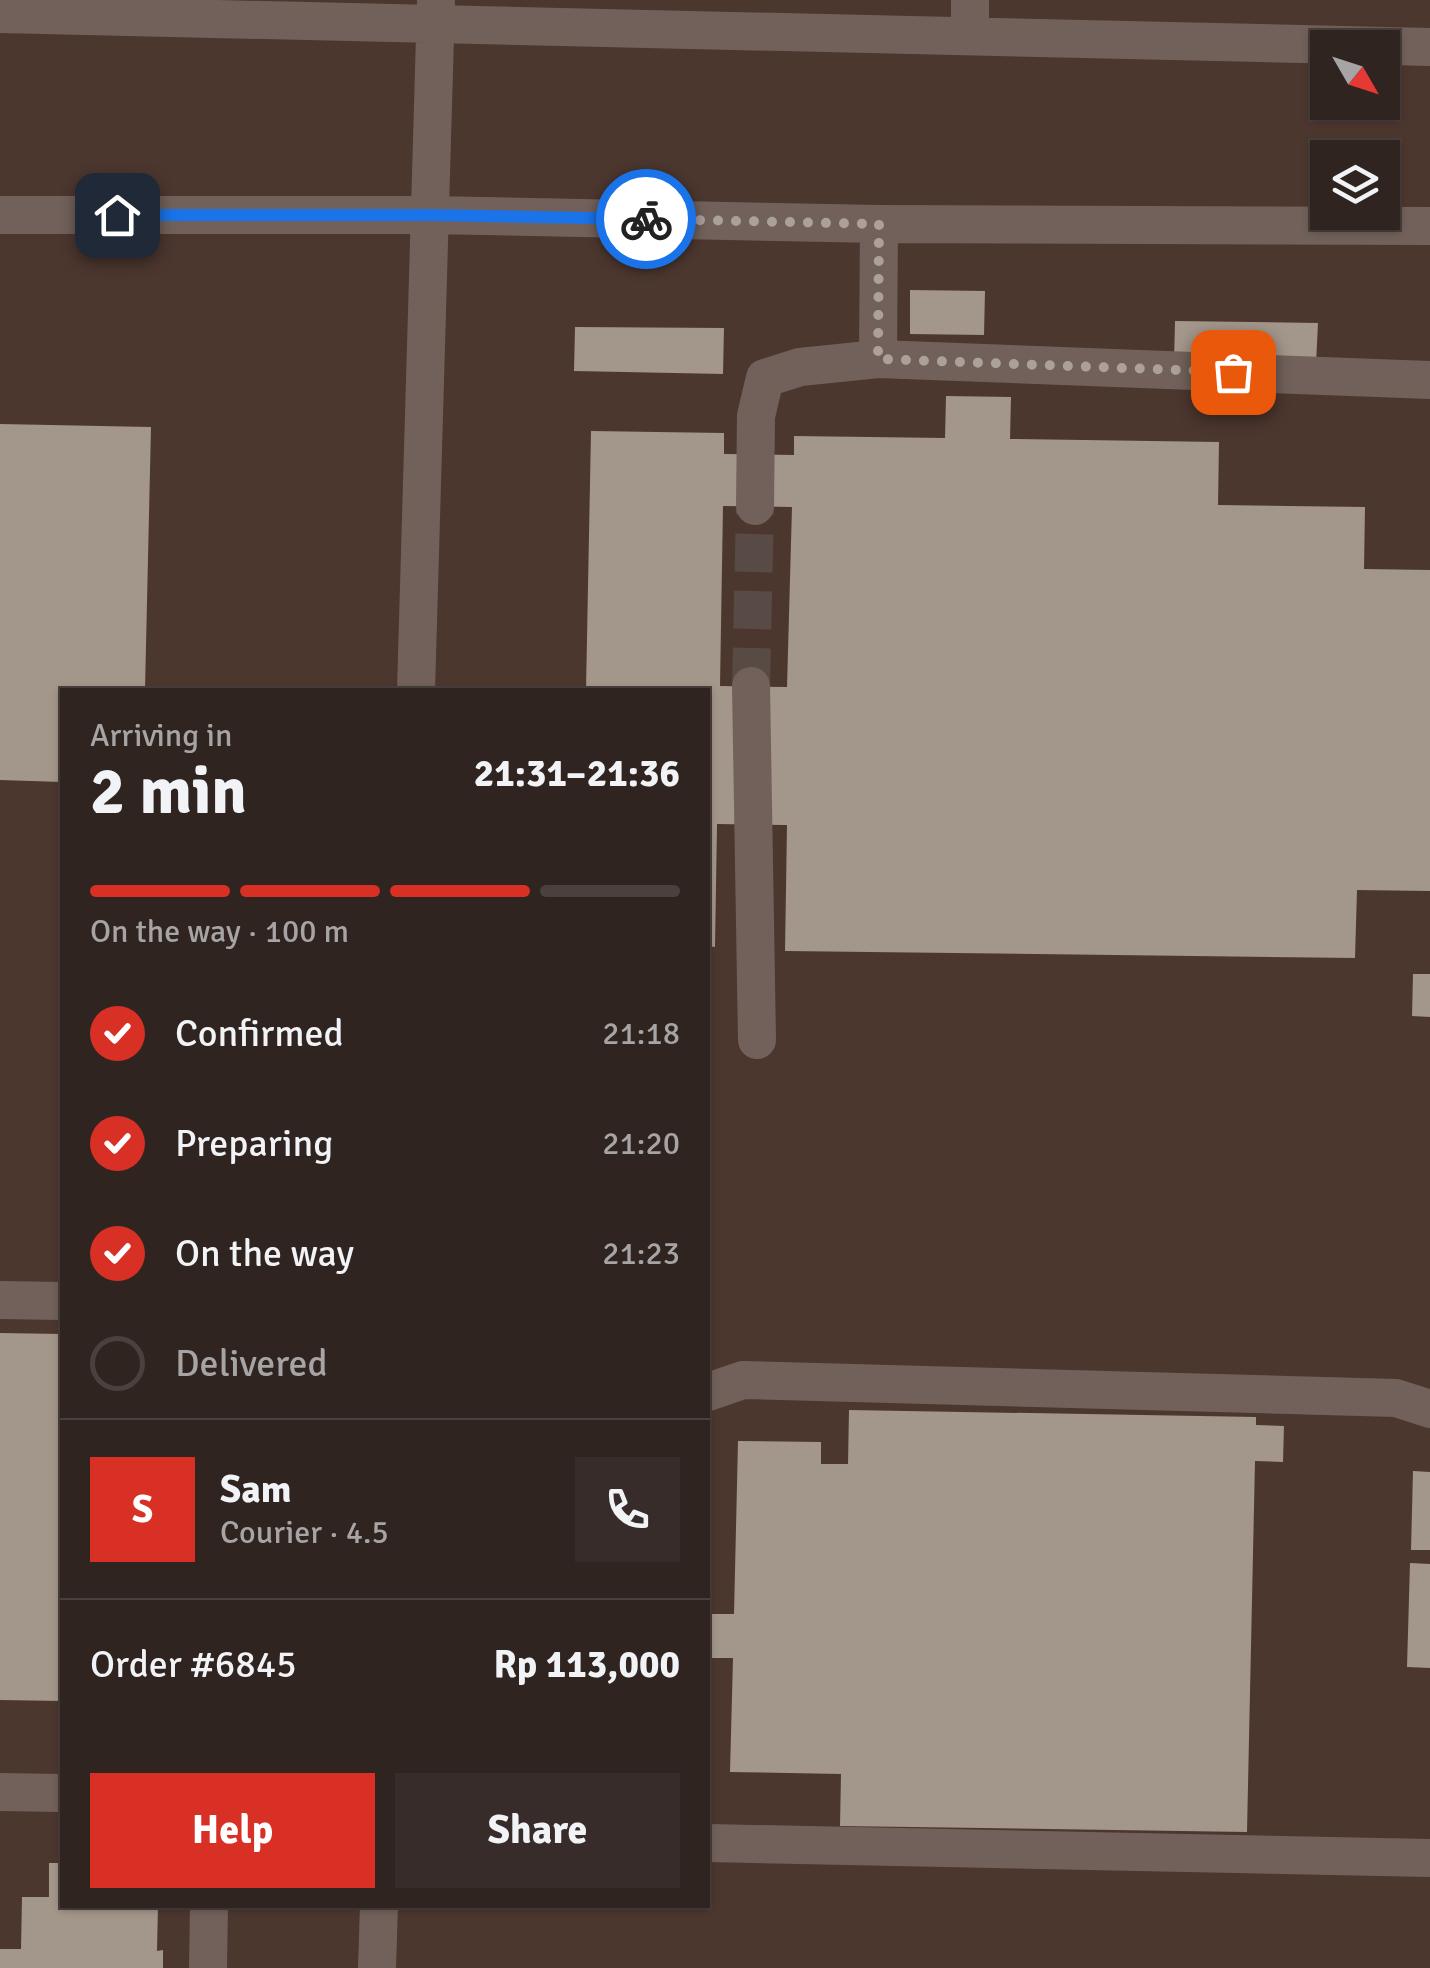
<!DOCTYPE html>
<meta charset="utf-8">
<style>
body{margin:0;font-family:Signika,sans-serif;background:#372c29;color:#f1f3f6;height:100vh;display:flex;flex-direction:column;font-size:38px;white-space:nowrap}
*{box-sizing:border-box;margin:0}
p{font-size:32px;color:#a7a4a5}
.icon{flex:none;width:55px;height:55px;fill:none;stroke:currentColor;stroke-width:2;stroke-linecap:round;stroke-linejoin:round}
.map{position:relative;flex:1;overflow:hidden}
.sheet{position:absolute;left:60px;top:688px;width:650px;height:1220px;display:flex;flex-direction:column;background:#2f2420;border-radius:0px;box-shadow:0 2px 8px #0004,0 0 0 2px #4a413e}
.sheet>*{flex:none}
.needle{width:65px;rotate:129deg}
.tools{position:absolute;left:1310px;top:30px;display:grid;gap:20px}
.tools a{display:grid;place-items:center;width:90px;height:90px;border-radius:0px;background:#2f2420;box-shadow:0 2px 8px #0004,0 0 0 2px #4a413e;font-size:50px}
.pin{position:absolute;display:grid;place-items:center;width:85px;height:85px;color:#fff;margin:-42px;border-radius:20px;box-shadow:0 5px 15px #0006}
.courier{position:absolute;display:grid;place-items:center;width:100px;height:100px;margin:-50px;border:8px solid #1a73e8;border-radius:50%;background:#fff;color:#222;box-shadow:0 2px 12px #0007}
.head em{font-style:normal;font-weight:700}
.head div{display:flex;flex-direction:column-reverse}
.head{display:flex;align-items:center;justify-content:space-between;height:170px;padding:0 30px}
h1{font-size:65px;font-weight:700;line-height:75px}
.bar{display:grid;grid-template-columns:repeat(4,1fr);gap:15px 10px;align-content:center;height:120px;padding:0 30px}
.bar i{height:12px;border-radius:8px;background:#4a413e}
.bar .current{background:#d93025}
.bar p{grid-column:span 4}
.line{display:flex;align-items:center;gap:25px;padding:0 30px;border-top:2px solid #4a413e}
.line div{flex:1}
.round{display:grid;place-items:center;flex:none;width:105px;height:105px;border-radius:0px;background:#372c29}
ol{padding:0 30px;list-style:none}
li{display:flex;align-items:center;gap:30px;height:110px}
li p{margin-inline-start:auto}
li .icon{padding:10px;border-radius:50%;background:#d93025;color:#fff;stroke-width:4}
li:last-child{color:#a7a4a5}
li i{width:55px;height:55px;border:5px solid #4a413e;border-radius:50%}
.primary-button{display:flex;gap:20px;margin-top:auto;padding:20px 30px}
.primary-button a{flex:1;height:115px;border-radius:0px;background:#d93025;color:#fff;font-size:40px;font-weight:700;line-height:115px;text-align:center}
.primary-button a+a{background:#372c29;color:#f1f3f6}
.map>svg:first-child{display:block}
.built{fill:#4c372f;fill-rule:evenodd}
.building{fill:#a3968a;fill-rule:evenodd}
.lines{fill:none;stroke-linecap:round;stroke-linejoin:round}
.minor-tunnel{stroke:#584a45;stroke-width:38;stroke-dasharray:38 19;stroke-linecap:butt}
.minor{stroke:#72615b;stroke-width:38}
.done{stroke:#aca09c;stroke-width:10;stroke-dasharray:0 18}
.route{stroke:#1a73e8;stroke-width:12}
</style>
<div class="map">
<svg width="1430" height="1968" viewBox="0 0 1430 1968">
<rect width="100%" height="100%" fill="#3f302b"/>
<path class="built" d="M0,0H1430V1968H0ZM1328,48H1382V102H1328ZM1328,158H1382V212H1328ZM62,690H708V1905H62Z"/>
<path class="building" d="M910,290L985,291L984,335L910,334Z
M1175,321L1318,323L1316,364L1174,362Z
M575,327L724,328L723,374L574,371Z
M946,396L1011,397L1010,439L1219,442L1218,505L1365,507L1364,569L1430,570V891L1357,890L1355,958L785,951L787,825L717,824L715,947L708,946V690H586L591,431L724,433V454L794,455V436L945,438ZM723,506L792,507L787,687L720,686Z
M0,424L151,427L145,690H62V782L0,780Z
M1413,974H1430V1017L1412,1016Z
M0,1333L62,1334V1701L0,1700Z
M849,1410L1256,1417V1425L1284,1426L1283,1462L1255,1461L1247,1832L840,1826L841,1774L730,1772L733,1658H708V1614H734L738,1441L821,1442V1464H848Z
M1413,1471L1430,1472V1550H1411Z
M1410,1563L1430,1564V1668L1407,1667Z
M49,1863H62V1905H158L157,1951L163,1950V1968H0V1949H21L22,1897H49Z"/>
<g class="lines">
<path class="minor-tunnel" d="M751,686L755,506"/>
<path class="minor" d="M970,0V36
M0,14L1430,47
M0,215H430L879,224L1430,226
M879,224L878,359L1430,380
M755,506L756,416L765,378L800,367L878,359
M751,686L757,1040
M416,690L436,2
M0,1300L62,1301
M708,1392L743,1380L1396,1398L1430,1409
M0,1792L62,1793
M708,1843L1430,1858
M208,1968L209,1905
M377,1968L379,1905"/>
</g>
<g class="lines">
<path class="done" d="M646,219L879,224L878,359L1233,372"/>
<path class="route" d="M117,215H430L646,219"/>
</g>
</svg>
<div class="tools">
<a><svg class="needle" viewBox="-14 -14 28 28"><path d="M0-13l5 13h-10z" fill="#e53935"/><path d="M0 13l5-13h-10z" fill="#a7a4a5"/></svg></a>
<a><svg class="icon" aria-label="layers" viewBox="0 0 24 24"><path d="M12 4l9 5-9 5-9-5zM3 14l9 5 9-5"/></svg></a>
</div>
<div class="pin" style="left:1233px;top:372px;background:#ea580c"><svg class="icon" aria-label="bag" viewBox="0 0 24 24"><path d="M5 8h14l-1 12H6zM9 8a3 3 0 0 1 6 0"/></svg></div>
<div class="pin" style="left:117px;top:215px;background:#1f2937"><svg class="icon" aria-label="home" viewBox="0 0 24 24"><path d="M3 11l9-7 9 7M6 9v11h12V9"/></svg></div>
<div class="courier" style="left:646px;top:219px"><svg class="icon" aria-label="bike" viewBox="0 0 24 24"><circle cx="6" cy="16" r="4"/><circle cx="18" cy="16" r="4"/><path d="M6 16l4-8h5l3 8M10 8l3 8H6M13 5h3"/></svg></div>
<section class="sheet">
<div class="head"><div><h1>2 min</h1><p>Arriving in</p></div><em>21:31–21:36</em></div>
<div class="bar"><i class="current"></i><i class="current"></i><i class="current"></i><i></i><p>On the way · 100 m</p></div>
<ol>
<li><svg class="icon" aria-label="check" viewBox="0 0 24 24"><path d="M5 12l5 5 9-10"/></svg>Confirmed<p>21:18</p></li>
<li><svg class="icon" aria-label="check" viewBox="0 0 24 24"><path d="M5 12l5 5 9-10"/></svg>Preparing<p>21:20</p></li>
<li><svg class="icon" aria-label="check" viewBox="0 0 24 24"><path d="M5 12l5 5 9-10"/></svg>On the way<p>21:23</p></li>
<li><i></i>Delivered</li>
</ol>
<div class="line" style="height:180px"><b class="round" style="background:#d93025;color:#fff">S</b><div><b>Sam</b><p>Courier · 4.5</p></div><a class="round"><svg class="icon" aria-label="phone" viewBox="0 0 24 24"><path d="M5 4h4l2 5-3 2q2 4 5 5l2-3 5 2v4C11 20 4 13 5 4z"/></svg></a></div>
<div class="line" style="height:130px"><div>Order #6845</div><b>Rp 113,000</b></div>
<div class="primary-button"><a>Help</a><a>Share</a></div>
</section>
</div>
